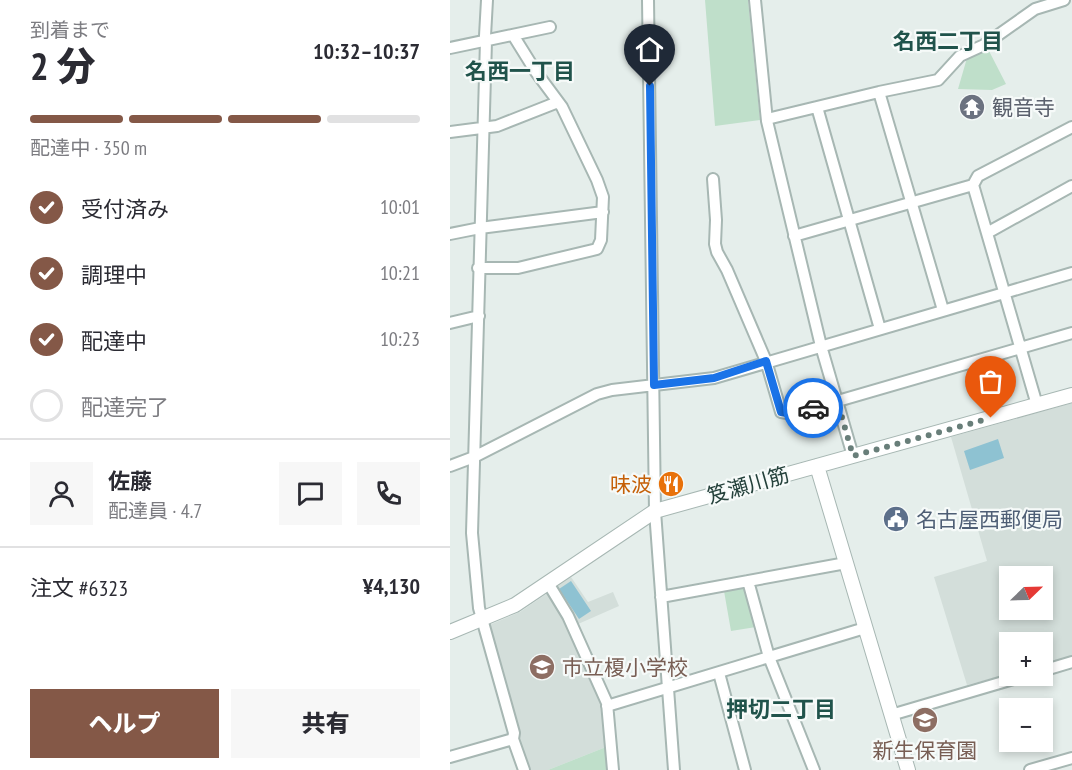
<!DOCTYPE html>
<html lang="ja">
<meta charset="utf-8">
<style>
body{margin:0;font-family:"PT Sans Narrow","Noto Sans JP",sans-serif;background:#f7f7f7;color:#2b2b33;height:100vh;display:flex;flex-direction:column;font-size:22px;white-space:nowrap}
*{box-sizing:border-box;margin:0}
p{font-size:20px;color:#7c7c81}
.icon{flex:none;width:33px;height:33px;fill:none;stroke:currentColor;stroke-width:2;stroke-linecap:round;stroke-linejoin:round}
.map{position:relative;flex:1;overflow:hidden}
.details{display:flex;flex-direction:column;background:#fff;width:450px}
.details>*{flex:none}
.needle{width:39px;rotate:67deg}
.tools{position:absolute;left:549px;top:566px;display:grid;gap:12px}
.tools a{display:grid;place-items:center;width:54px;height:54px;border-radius:0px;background:#fff;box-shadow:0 3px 9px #0003;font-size:30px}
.pin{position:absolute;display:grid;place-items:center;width:51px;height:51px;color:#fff;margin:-62px -26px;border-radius:50% 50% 50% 0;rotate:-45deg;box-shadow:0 0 6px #0007}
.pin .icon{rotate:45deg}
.courier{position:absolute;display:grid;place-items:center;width:60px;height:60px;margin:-30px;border:4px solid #1a73e8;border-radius:50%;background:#fff;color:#222;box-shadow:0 2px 8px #0007}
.summary em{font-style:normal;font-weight:800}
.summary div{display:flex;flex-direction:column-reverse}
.summary{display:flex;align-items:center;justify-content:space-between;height:102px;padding:0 30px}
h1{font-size:39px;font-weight:800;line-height:45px}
.bar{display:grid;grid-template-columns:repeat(4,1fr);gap:9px 6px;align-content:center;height:72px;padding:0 30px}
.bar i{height:8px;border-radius:4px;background:#e1e1e2}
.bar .on{background:#845847}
.bar p{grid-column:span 4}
.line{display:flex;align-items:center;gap:15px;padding:0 30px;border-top:2px solid #e1e1e2}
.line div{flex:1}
.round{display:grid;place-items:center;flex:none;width:63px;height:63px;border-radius:0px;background:#f7f7f7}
ol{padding:0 30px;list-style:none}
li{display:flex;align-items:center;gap:18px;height:66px}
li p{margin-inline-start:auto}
li .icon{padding:6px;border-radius:50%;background:#845847;color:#fff;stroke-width:4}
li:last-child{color:#7c7c81}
li i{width:33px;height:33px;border:3px solid #e1e1e2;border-radius:50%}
.primary-button{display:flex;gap:12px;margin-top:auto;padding:12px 30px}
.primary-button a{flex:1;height:69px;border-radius:0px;background:#845847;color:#fff;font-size:24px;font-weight:800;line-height:69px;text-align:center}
.primary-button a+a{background:#f7f7f7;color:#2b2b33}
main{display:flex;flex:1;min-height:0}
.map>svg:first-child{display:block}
.built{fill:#d3deda;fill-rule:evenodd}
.green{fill:#bfdfca}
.water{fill:#8ec2d2}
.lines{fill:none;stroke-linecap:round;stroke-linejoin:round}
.minor-casing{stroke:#a7b7b3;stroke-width:14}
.tertiary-casing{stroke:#a7b7b3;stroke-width:16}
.minor{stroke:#fff;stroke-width:10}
.tertiary{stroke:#fff;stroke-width:14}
.done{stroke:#687e79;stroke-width:6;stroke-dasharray:0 10.8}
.route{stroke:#1a73e8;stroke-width:8}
.labels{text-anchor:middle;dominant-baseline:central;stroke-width:4.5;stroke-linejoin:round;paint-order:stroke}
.worship-label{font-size:21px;fill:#5b616d;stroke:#f6faf9;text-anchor:start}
.food-label{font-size:21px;fill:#c56008;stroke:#f6faf9;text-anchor:end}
.street-label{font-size:21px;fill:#24413b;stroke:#f6faf9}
.service-label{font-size:21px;fill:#4e5e75;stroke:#f6faf9;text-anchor:start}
.education-label{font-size:21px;fill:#785e54;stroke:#f6faf9;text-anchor:start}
.neighbourhood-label{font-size:22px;font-weight:bold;fill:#20534b;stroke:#f6faf9}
</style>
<main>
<section class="details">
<div class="summary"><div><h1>2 分</h1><p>到着まで</p></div><em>10:32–10:37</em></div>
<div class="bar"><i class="on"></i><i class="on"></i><i class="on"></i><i></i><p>配達中 · 350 m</p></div>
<ol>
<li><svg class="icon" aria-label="check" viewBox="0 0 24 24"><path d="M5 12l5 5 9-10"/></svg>受付済み<p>10:01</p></li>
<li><svg class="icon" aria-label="check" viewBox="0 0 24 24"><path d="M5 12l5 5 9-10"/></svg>調理中<p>10:21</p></li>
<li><svg class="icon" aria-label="check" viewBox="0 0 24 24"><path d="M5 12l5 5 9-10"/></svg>配達中<p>10:23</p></li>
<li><i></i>配達完了</li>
</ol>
<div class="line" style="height:108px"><a class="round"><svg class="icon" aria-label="person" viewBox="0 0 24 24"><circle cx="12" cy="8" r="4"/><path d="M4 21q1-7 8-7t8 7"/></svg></a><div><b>佐藤</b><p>配達員 · 4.7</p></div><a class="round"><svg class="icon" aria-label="chat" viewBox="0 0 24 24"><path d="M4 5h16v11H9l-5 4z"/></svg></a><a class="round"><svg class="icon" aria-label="phone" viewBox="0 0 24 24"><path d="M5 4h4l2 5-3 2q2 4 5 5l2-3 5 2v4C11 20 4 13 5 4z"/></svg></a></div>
<div class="line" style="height:78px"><div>注文 #6323</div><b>¥4,130</b></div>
<div class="primary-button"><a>ヘルプ</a><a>共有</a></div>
</section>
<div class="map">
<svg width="622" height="770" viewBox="0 0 622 770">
<rect width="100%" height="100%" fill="#e5eeeb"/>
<path class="built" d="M622,403V657L593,665L592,642H560L559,674L517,685L484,577L537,561L501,437ZM560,576H592V609H560Z
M121,577L138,602L163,592L169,606L119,628L153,706L156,747L98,770H78L69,745L37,626L70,612Z"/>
<path class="green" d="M255,0H298L310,120L265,126Z
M538,49L556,84L542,90L508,89L517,58Z
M293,588L297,591L306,627L281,631L274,591Z
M156,747L158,770H98Z"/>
<path class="water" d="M548,439L554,458L520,470L514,451Z
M121,581L141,611L129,619L109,589Z"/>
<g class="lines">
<g class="minor-casing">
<path id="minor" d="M37,0L35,36L36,41L22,533L29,608L64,733L63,739L74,770
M198,0L205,511L224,770
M305,0L317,121L371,346L403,456
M0,48L100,27
M429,92L493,310
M367,107L430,329
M317,119L429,92L488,80L510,56L534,45L585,9L614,0
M0,132L47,126L108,102
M263,179L266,220L265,244L267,252L277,270L316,361L331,412L343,414L622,333
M537,233L622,186
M0,234L30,228L153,212
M344,236L523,185
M28,268H68L147,249L151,240L153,197L147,180L112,107L86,72L63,35
M0,323L29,316
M587,405L523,185L528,176L622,127
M0,466L24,457L147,394L162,390L264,378L622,273
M298,581L319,657L364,770
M98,583L118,616L157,703L163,770
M211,597L396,563
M592,671L622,662
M269,673L295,770
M157,706L415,628
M441,715L577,675
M0,757L63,739
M580,770L622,758"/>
</g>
<g class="tertiary-casing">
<path id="tertiary" d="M367,466L458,770
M0,632L65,605L205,511L622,395"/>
</g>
<use href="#minor" class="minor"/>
<use href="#tertiary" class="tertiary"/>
</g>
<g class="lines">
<path class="done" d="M363,408L387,400L403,456L541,418"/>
<path class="route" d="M200,86L204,385L264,378L316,361L331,412L343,414L363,408"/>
</g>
<defs>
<g id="temple-disc" transform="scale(1.35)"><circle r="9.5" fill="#6b7280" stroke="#f6faf9"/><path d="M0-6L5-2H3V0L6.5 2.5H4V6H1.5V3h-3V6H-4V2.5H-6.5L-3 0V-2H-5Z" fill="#fff"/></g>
<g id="restaurant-disc" transform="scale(1.35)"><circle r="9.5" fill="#e8710a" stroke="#f6faf9"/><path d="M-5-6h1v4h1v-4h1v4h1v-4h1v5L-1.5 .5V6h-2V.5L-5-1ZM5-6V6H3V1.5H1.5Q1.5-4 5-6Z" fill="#fff"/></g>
<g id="civic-disc" transform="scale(1.35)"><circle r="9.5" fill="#5c6f8a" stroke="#f6faf9"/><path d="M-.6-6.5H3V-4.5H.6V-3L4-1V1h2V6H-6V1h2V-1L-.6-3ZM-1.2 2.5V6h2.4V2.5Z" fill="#fff"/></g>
<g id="school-disc" transform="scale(1.35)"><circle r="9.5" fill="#8d6e63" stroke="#f6faf9"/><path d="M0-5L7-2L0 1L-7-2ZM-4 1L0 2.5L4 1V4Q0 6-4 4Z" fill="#fff"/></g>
</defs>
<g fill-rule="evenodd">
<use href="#temple-disc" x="522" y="107"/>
<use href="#restaurant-disc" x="221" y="484"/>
<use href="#civic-disc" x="446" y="519"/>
<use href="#school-disc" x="92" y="667"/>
<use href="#school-disc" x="475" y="720"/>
</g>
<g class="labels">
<g class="worship-label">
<text x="542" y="107">観音寺</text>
</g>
<g class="food-label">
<text x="202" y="484">味波</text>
</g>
<g class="street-label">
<text transform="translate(298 485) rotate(-16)">笈瀬川筋</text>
</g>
<g class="service-label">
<text x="466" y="519">名古屋西郵便局</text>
</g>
<g class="education-label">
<text x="112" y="667">市立榎小学校</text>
<text x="475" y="750" text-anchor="middle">新生保育園</text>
</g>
<g class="neighbourhood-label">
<text x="498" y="41">名西二丁目</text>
<text x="70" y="71">名西一丁目</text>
<text x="331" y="709">押切二丁目</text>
</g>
</g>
</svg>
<div class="tools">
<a><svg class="needle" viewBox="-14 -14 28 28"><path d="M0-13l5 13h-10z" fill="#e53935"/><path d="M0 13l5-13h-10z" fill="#7c7c81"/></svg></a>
<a>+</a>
<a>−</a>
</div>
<div class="pin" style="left:541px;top:418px;background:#ea580c"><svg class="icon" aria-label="bag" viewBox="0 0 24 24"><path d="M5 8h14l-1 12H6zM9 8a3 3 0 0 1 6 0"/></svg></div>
<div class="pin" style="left:200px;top:86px;background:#1f2937"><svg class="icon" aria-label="home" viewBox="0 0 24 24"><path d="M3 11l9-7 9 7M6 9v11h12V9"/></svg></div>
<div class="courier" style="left:363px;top:408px"><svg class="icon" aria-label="car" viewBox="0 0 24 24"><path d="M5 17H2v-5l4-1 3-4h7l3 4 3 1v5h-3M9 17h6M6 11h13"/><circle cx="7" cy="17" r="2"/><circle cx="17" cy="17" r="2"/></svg></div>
</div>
</main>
